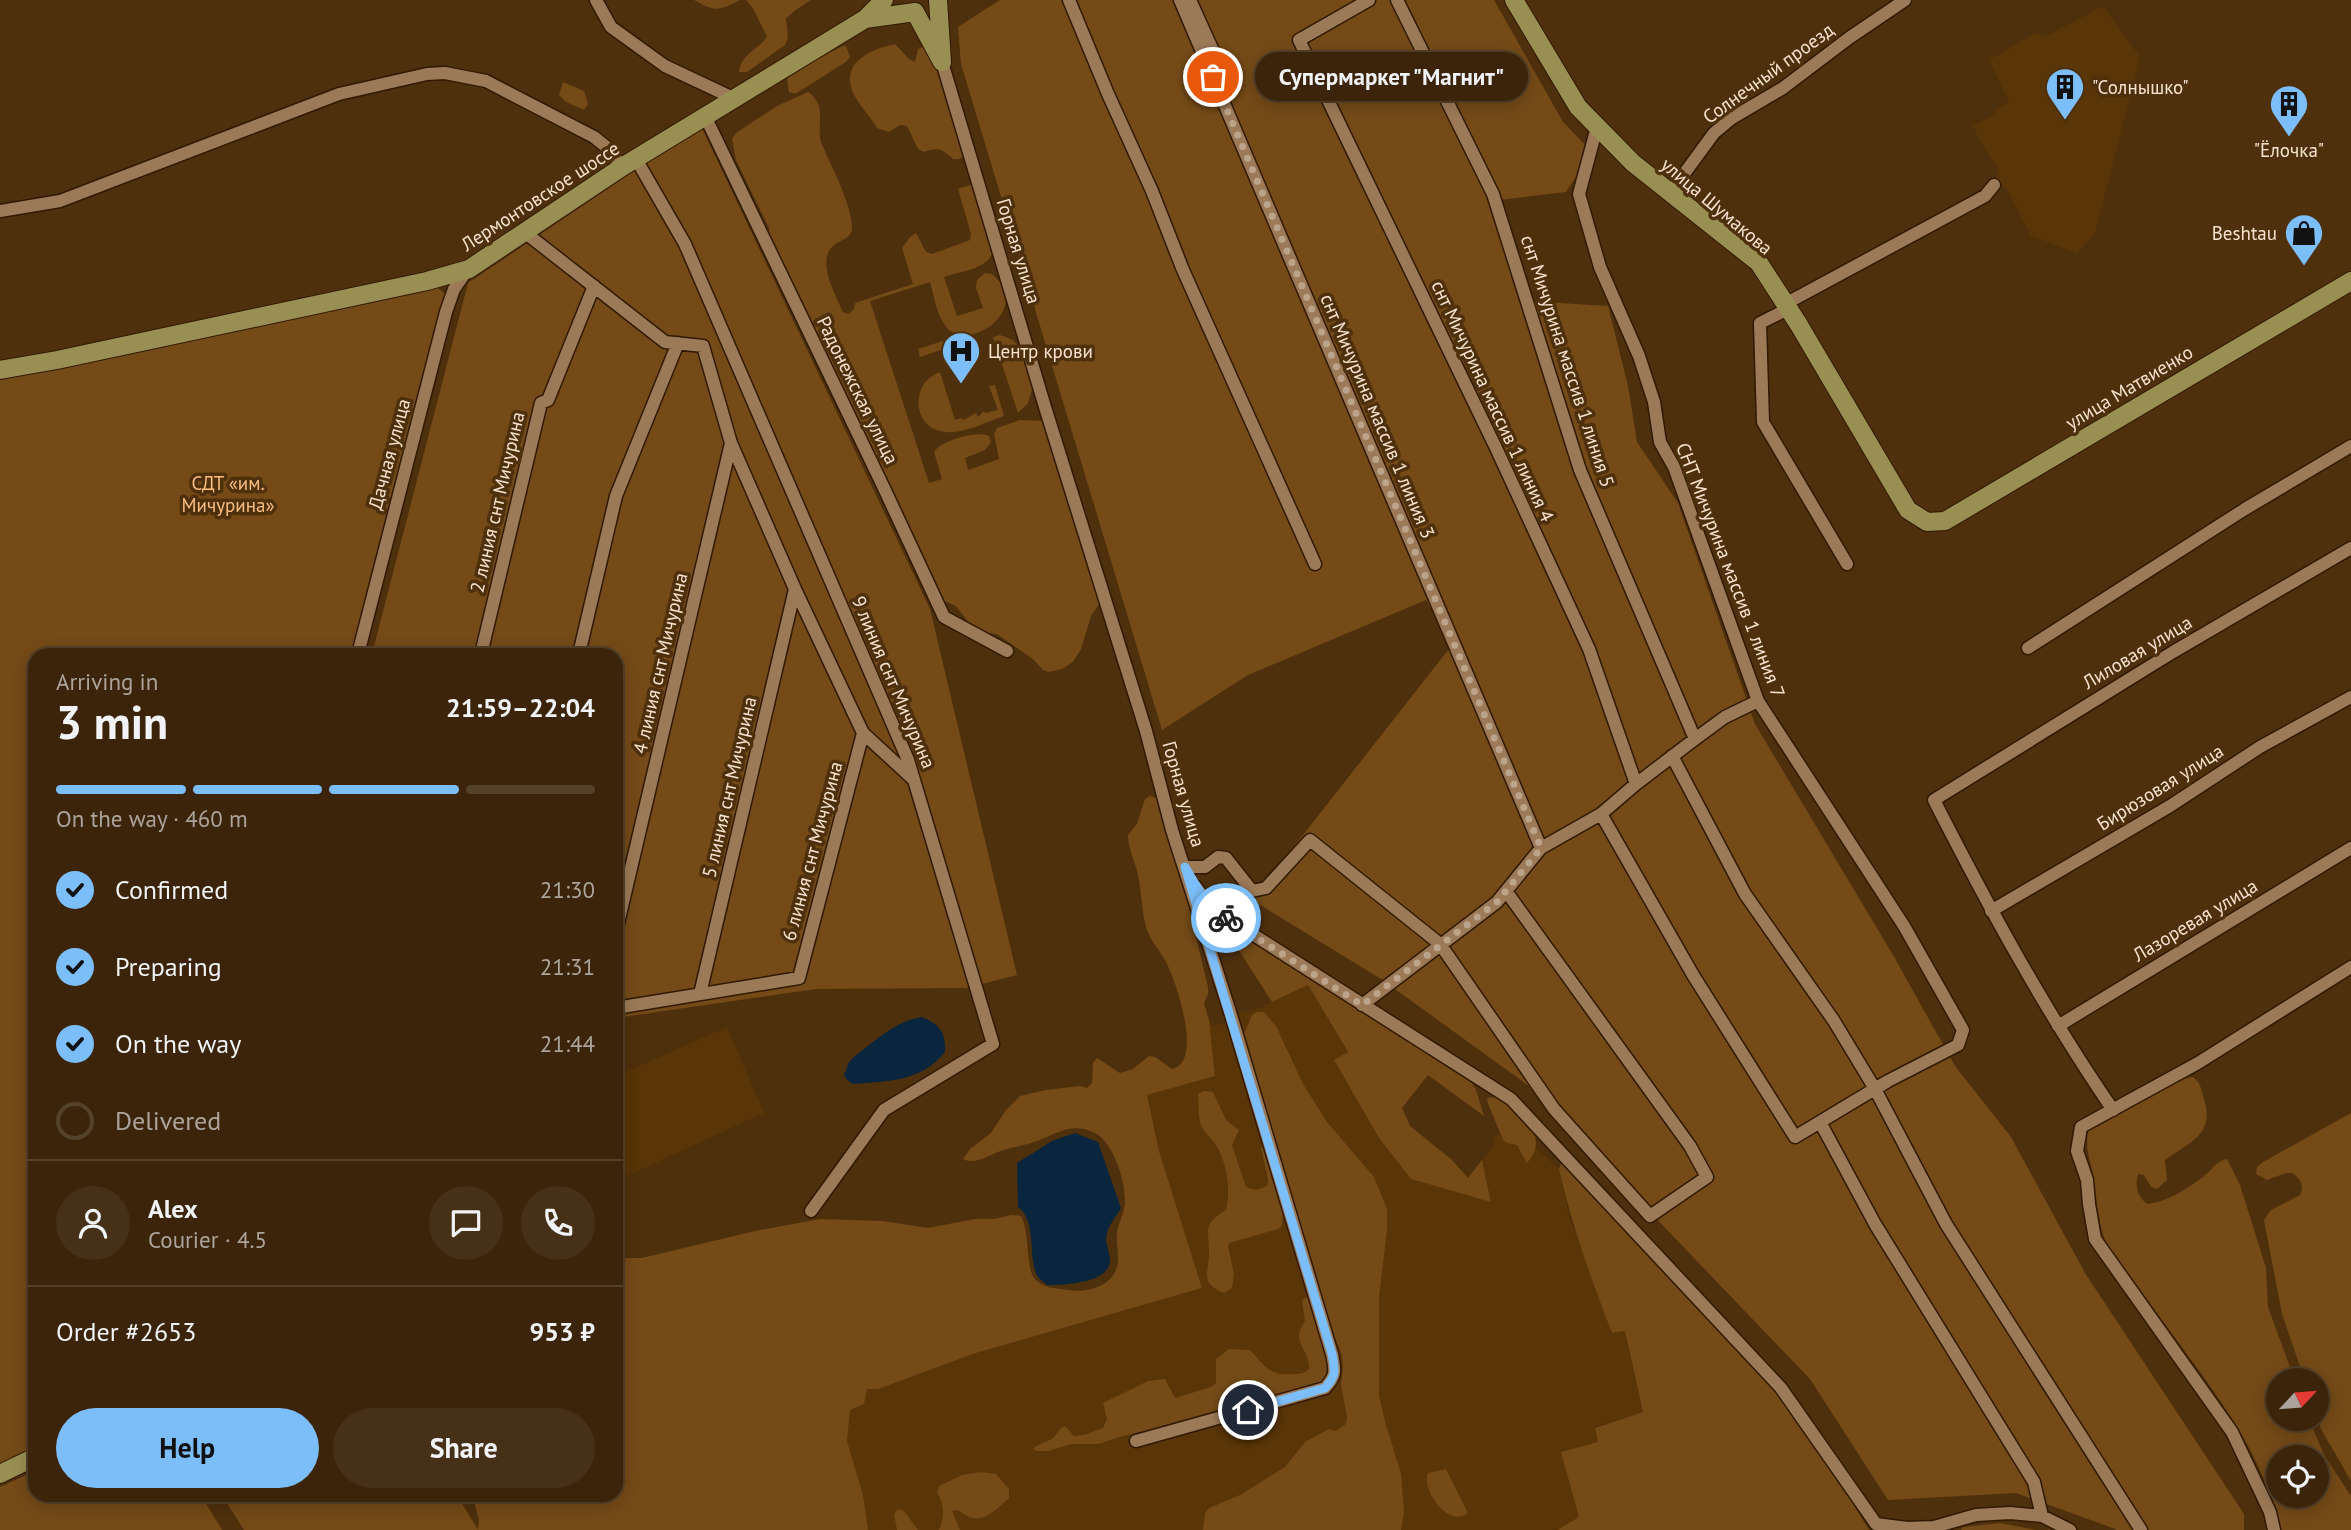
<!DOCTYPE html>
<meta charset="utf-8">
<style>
body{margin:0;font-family:"PT Sans",sans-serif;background:#463017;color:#f1f3f6;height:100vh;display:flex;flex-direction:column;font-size:26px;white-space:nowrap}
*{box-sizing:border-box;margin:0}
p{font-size:23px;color:#aca49c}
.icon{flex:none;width:38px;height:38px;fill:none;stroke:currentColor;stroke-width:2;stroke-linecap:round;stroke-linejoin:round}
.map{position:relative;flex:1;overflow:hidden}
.panel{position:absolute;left:28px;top:648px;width:595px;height:854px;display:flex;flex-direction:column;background:#3b2409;border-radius:21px;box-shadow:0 4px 18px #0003,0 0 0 2px #54412a}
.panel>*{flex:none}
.needle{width:46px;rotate:64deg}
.buttons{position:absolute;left:2266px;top:1368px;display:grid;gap:14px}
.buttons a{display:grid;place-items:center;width:63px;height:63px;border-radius:50%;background:#3b2409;box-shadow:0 4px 18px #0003,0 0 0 2px #54412a;font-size:35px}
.pin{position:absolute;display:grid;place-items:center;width:60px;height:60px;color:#fff;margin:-30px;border:4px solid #fff;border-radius:50%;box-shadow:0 2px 7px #0007}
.courier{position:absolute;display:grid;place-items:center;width:70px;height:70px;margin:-35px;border:5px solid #7cbef9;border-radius:50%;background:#fff;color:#222;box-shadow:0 2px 9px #0007}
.bubble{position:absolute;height:49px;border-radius:24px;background:#3b2409;box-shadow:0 4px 18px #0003,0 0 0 2px #54412a;font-size:23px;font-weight:700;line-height:49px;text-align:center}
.overview em{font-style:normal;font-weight:700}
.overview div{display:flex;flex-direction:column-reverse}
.overview{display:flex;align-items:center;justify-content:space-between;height:119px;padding:0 28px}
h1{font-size:46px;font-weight:700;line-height:52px}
.bar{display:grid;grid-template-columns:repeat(4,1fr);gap:10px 7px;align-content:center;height:84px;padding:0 28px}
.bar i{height:9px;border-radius:5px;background:#54412a}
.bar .selected{background:#7cbef9}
.bar p{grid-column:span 4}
.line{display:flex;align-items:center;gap:18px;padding:0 28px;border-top:2px solid #54412a}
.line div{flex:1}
.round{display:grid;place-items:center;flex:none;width:74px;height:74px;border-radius:37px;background:#463017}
ol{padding:0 28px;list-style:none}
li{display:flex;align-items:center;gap:21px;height:77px}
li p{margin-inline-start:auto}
li .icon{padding:7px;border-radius:50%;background:#7cbef9;color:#111;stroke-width:4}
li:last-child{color:#aca49c}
li i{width:38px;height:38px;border:4px solid #54412a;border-radius:50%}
.cta{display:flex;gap:14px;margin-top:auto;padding:14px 28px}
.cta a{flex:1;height:80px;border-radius:42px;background:#7cbef9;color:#111;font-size:28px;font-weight:700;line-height:80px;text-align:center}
.cta a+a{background:#463017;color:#f1f3f6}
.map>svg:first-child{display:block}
.built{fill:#593507}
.green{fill:#744a17;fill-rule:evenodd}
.water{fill:#09263e}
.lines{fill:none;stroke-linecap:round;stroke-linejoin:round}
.street-casing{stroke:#301900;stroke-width:15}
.secondary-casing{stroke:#301900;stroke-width:20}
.street{stroke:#9d7a57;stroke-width:12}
.secondary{stroke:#9a8f52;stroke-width:18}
.done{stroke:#bca48b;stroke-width:7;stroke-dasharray:0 12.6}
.route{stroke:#7cbef9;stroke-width:9}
.labels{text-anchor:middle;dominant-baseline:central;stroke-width:7;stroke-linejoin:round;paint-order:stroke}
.street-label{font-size:19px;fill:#f7e3d0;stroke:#4f300c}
.poi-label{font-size:19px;fill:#f7e3d0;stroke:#4f300c;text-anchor:start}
.park-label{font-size:19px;fill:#f8be82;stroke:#4f300c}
</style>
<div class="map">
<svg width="2351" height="1530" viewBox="0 0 2351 1530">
<rect width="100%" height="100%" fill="#4f300c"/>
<path class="built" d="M2103,6L2140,57L2095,234L2077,253L2031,236L2007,189L1996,182L1999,170L1984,148L1973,126L1995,114L1994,110L2009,102L1989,60L2035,33L2044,37Z
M1308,985L1348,1053L1334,1060L1379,1138L1411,1179L1491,1201L1482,1160L1493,1146L1494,1137L1516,1130L1559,1169L1569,1215L1612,1333L1625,1331L1643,1412L1595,1427L1599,1442L1579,1518L1557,1530H868L863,1495L847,1441L850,1410L867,1389L901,1381L976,1353L1202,1288L1159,1151L1146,1095L1215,1076L1209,1020L1213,1026L1228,1022L1227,1016L1257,1009Z
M727,1027L764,1113L616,1181V1076Z"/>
<path class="green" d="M694,0H740C718,11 715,12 694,0Z
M746,0H811L797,9L786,18L788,38L785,45L747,72H739C740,56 758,49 767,37L753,8Z
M1000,0H1494L1563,122L1592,152L1566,192L1490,201L1528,301L1608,306L1628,386L1637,442L1678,503L1755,724L1893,955L1955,1066L2011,1137L2085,1273L2244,1514V1530H2118L2016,1493L1888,1500L1810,1379L1529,1086L1381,979L1252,900L1452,645L1426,600L1248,675L1162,730L961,64L958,27Z
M895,44L909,59L915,62L918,49L923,47L930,49L943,80L965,155L959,159H953C942,149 938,147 924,152L918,149L907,126L900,125L889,132L877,128C871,117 863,110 857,100C836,66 866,50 895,44Z
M843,46H846L850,57L846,62L795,94L789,92L787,79L798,68Z
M563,82L584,91L588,104L584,110L566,102L559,95Z
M808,92C828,105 816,125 821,142C830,164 853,206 852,229C851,239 839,240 833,246C816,261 836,296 843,312L849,314L854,309L855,303L913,284L902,248L910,237L916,233L926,252L932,254L970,240L971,234L958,189L973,184L993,251C988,270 960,271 944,277L957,316L983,308L976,288L977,280L985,273L992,274C1033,309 971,352 947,328C937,317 934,296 930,282L870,301L929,483L942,479L934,452C940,441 978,430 989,436L991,442L985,450L965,458L968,470L999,459L994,434L997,428L1020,420L1042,421L1046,426L1101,598L1099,604L1091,616L1081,649L1073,662L1062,669L1049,672L1043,670L1034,660L997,634L976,632L956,606L944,601L940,596L927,572L922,552L913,541L858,430L842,417L809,337L807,331L809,318L802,300L790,284L777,281L770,263L769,228L736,160L732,139L736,133L777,106Z
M701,126L930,609L1017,975L966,988L816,989L616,1018V654H372L468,283Z
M434,285L445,294L352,654H35V1447L0,1464V380Z
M1000,335L1013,340L1023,351L1033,386L1028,403L1018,413L993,337Z
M946,340L951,343L949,347L920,357L918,349Z
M940,372L955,420L962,418L963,420L976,413L978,417L984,411L985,413L998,410L989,386L995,385L1004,416C987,422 963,434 945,432C911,428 910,382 940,372Z
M1150,796L1156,798L1162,810L1185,891L1208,987V994L1204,1003L1209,1020L1215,1076L1147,1095L1159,1151L1202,1288L976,1353L878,1389H867L864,1404L850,1410L847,1441L863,1495L868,1530H244L222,1495H457L478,1530L479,1520L472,1495L616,1494V1258H642L755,1231L820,1219L883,1221L928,1228L975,1219H994L1011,1215L1021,1216C1030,1233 1026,1267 1034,1278C1043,1289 1056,1288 1068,1290C1087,1293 1111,1287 1117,1267C1120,1257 1116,1245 1117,1235C1117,1226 1122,1218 1124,1209C1129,1189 1114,1142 1095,1133C1071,1121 1057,1134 1034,1142C1023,1146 1010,1147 998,1152C987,1156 975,1165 963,1159L970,1149L991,1133L1006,1110L1020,1096L1046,1090L1080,1086L1087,1088L1092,1083L1093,1063L1097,1058L1120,1073L1133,1069L1149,1056L1155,1057L1172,1069C1204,1062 1176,981 1166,962C1160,950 1151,942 1147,930C1141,911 1142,890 1137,871C1134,859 1128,848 1128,835L1137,824L1145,799Z
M1227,925H1230L1471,1082L1476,1090L1484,1116L1428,1075L1402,1108L1410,1126L1452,1160L1468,1178L1482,1160L1491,1202L1411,1179L1379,1138L1334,1060L1348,1052L1308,985L1272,1002L1229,935Z
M1257,1012H1264L1276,1026L1303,1084L1327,1122L1374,1177L1387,1209V1230L1379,1297V1396L1386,1425L1401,1474L1404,1512L1401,1530H1203L1205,1513L1209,1508L1240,1495L1285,1467L1305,1442L1329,1429L1336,1431L1346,1424L1347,1417L1341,1384L1343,1369L1342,1355L1328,1321L1243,1036L1252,1015Z
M2193,1077C2200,1082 2201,1088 2203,1096C2216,1134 2193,1140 2165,1160L2167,1180L2157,1189L2151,1187L2144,1175L2138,1174C2135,1186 2137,1196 2147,1204C2167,1202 2189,1188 2204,1176C2212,1170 2216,1161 2227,1159L2240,1185L2266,1268L2268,1307L2295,1381H2278V1419H2309L2324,1455L2351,1496V1530H2279C2267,1462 2224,1405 2184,1350C2158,1315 2133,1280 2107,1245C2098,1224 2097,1203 2094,1180C2091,1158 2085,1155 2088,1131C2111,1111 2163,1080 2193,1077ZM2278,1458H2317V1496H2278Z
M1204,1091L1213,1092L1226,1120L1239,1130L1232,1145L1246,1187C1255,1191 1259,1190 1268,1185V1179L1261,1148L1263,1146L1266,1148C1272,1167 1288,1209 1281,1227L1278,1229L1229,1243L1228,1246L1234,1274L1232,1288L1224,1293C1199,1283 1209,1273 1209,1252C1209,1229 1202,1225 1226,1210C1231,1190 1227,1163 1216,1145C1211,1137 1203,1133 1200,1122C1198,1114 1199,1103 1198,1094Z
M1496,1097C1516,1112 1553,1134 1527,1163L1517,1145L1507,1143L1503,1140L1487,1101L1488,1098Z
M2351,1113V1481L2321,1429L2317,1416V1381H2305L2282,1314L2264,1220L2271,1210L2300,1195C2305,1185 2300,1180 2293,1173H2286L2267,1180L2256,1174L2257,1167L2263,1162Z
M1561,1164H1564L1777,1392L1833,1471L1869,1530H1557L1579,1517L1561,1452L1598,1442L1595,1428L1643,1412L1625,1331L1612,1333C1591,1279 1572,1226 1559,1169Z
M1304,1298H1310L1330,1359L1329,1373L1324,1381L1272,1398L1248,1397L1239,1407L1119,1437L1099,1444H1071L1048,1451H1036L1033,1449C1039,1443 1046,1443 1053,1438C1058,1433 1058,1429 1065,1426L1074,1436L1084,1435L1103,1428L1107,1419L1103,1403L1148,1381L1165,1379L1175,1398L1211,1387L1216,1383V1359L1229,1349L1250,1350C1265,1366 1269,1376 1293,1374C1300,1374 1303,1374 1309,1369C1310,1348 1289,1343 1305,1321L1302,1301Z
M1446,1469L1468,1513C1447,1529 1421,1488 1428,1473Z
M35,1471V1494L201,1495L222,1530H0V1487Z
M981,1472L996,1474L1009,1489V1498C991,1514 980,1528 958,1510L952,1511L960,1530H939C945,1517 944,1504 937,1492L939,1486L962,1475Z
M898,1509L904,1511L918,1530H897L894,1514Z
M2000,1523L2037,1530H1961L1963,1527Z"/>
<path class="water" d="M922,1017C940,1025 946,1032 945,1052C922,1082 887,1081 853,1084L847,1080L844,1075L849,1062L854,1057C875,1041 895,1021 922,1017Z
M1075,1133L1098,1142L1121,1208C1117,1216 1109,1224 1107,1233C1104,1243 1110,1251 1110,1260C1110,1284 1062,1285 1047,1285C1044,1282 1040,1280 1038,1277C1027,1259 1038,1222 1018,1207L1017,1163L1052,1141Z"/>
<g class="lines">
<g class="street-casing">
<path id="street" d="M596,0L611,27L665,66L733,98
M1069,0L1108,94L1152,191L1183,270L1315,564
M1180,0L1541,848
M1190,0L1219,64
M1369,0L1299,40L1496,448L1589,649L1636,784
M1397,0L1493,194L1580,470L1695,739
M942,62L1045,407L1146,731L1172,830L1231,1015L1332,1354C1335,1370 1337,1375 1325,1388L1136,1441
M705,116L883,486L944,617L1007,651
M1597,127L1579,194L1600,267L1639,356L1654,402L1660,442L1674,467L1758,701L1904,926L1963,1030L1958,1045L1888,1081L1795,1137L1693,975L1601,814
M636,159L685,244L908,760L993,1044L884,1110L811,1211
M1670,193L1714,133L1732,118L1783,88L1849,38L1905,0
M0,211L60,201L339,94L427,74L445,73L486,81L594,137L609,149L622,167
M523,231L665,342L703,346L731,443L795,589L863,733L913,779
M1785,304L1985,196L1994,185
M1788,309L1760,323L1763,422L1847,564
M2028,648L2245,509L2351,446
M358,654L446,312L454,289L468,269
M481,654L541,403L548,400L594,286
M579,654L616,496L678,343
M1672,756L1745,894L1834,1021L1875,1089L1946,1224L2141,1530
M1185,867H1205L1218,857L1226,858L1252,891L1266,888L1310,840L1440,944L1554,1109L1650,1216L1707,1177L1690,1146L1506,891
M1195,886L1210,906L1224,916L1511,1099L1781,1388L1876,1524L1907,1528L1934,1527L1976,1515L2010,1513L2042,1516L2070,1530
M1991,911L2170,806L2260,747L2351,697
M616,932L731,443
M700,994L795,589
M1362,1005L1497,902L1541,848L1601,814L1636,784L1695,739L1725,717L1758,701
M616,1008L799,978L863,733
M2058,1026L2351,848
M2113,1110C2045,1011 1988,906 1934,800L2173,652L2351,548
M1820,1122L1875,1224L2034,1482L2042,1516
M2274,1530L2270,1512L2232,1432L2095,1239L2089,1204L2087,1180L2077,1151L2081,1127L2198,1063L2351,967"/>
</g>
<g class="secondary-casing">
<path id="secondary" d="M884,0L865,19L915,12L942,62L938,0
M1514,0L1578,107L1633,163L1759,263L1799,325L1908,510L1927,522L1945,521L2351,281
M0,370L57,360L427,281L469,269L622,167L865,19
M0,1474L35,1457"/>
</g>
<use href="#street" class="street"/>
<use href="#secondary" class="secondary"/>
</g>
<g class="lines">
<path class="done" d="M1213,77L1541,848L1497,902L1362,1005L1226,918"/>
<path class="route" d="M1226,918C1206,904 1197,888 1185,867L1332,1354C1335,1370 1337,1375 1325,1388L1248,1410"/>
</g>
<defs>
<g id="building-pin" transform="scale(2.0125)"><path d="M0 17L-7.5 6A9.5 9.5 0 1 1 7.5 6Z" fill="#7cbef9" stroke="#4f300c"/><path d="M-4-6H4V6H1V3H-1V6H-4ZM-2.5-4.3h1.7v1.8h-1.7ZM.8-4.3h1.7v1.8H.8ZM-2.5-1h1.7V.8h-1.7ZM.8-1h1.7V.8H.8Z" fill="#111"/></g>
<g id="shop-pin" transform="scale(2.0125)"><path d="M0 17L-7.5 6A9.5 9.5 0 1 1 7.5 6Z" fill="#7cbef9" stroke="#4f300c"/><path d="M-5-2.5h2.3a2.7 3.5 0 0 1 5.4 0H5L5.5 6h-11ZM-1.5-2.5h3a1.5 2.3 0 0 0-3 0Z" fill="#111"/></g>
<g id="hospital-pin" transform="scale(2.0125)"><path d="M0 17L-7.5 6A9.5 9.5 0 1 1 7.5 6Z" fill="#7cbef9" stroke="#4f300c"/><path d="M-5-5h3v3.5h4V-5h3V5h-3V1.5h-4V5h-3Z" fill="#111"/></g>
</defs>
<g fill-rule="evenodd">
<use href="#building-pin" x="2065" y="87"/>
<use href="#building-pin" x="2289" y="104"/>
<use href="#shop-pin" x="2304" y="233"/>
<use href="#hospital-pin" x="961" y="351"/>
</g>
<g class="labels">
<g class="street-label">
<text transform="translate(1768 73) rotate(-36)">Солнечный проезд</text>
<text transform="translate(540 196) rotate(-33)">Лермонтовское шоссе</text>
<text transform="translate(1717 206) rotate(40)">улица Шумакова</text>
<text transform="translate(1019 251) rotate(73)">Горная улица</text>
<text transform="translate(1568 361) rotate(72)">снт Мичурина массив 1 линия 5</text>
<text transform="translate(2129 387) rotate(-31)">улица Матвиенко</text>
<text transform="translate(858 390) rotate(64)">Радонежская улица</text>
<text transform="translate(1493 401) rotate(65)">снт Мичурина массив 1 линия 4</text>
<text transform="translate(1378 416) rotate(67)">снт Мичурина массив 1 линия 3</text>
<text transform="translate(389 454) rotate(-75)">Дачная улица</text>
<text transform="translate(497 502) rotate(-77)">2 линия снт Мичурина</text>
<text transform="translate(1731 570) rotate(69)">СНТ Мичурина массив 1 линия 7</text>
<text transform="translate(2137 652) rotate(-31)">Лиловая улица</text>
<text transform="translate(660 663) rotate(-77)">4 линия снт Мичурина</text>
<text transform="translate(894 682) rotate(67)">9 линия снт Мичурина</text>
<text transform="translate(729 787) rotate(-77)">5 линия снт Мичурина</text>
<text transform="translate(2160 787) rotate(-32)">Бирюзовая улица</text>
<text transform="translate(1184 794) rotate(74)">Горная улица</text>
<text transform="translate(812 851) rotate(-75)">6 линия снт Мичурина</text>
<text transform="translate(2195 920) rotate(-31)">Лазоревая улица</text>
</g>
<g class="poi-label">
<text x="2092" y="87">"Солнышко"</text>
<text x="2289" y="150" text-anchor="middle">"Ёлочка"</text>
<text x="2277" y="233" text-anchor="end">Beshtau</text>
<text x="988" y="351">Центр крови</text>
</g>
<g class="park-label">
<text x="228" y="483">СДТ «им.<tspan x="228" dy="22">Мичурина»</tspan></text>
</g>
</g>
</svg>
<div class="buttons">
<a><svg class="needle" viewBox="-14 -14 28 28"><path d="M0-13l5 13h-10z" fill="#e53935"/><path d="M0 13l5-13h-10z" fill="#aca49c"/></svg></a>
<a><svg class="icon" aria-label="locate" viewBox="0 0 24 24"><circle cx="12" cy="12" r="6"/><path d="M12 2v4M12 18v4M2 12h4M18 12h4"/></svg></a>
</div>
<div class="pin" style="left:1213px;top:77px;background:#ea580c"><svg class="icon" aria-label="bag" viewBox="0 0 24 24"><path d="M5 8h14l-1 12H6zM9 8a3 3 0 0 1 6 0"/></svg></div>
<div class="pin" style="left:1248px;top:1410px;background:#1f2937"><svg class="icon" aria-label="home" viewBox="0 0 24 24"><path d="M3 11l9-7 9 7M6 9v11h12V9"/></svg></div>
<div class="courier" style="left:1226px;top:918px"><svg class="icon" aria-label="bike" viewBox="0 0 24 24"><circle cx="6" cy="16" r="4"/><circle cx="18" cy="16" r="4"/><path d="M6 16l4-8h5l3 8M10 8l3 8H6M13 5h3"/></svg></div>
<div class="bubble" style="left:1255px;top:52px;width:273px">Супермаркет &quot;Магнит&quot;</div>
<section class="panel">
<div class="overview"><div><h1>3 min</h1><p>Arriving in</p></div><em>21:59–22:04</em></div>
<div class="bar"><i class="selected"></i><i class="selected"></i><i class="selected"></i><i></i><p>On the way · 460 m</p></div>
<ol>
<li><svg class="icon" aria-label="check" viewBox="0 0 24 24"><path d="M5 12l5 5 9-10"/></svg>Confirmed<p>21:30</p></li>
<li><svg class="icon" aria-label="check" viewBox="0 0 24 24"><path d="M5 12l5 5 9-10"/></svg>Preparing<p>21:31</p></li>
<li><svg class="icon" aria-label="check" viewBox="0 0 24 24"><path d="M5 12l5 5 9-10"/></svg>On the way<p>21:44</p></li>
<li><i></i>Delivered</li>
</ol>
<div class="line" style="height:126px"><a class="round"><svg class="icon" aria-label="person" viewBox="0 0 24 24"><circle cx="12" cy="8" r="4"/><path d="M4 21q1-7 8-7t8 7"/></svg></a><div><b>Alex</b><p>Courier · 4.5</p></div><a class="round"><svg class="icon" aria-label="chat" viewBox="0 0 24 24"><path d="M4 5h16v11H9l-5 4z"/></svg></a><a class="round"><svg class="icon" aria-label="phone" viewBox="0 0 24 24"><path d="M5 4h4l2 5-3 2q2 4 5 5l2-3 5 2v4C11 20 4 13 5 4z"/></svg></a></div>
<div class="line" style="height:91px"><div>Order #2653</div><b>953 ₽</b></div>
<div class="cta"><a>Help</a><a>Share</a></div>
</section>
</div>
